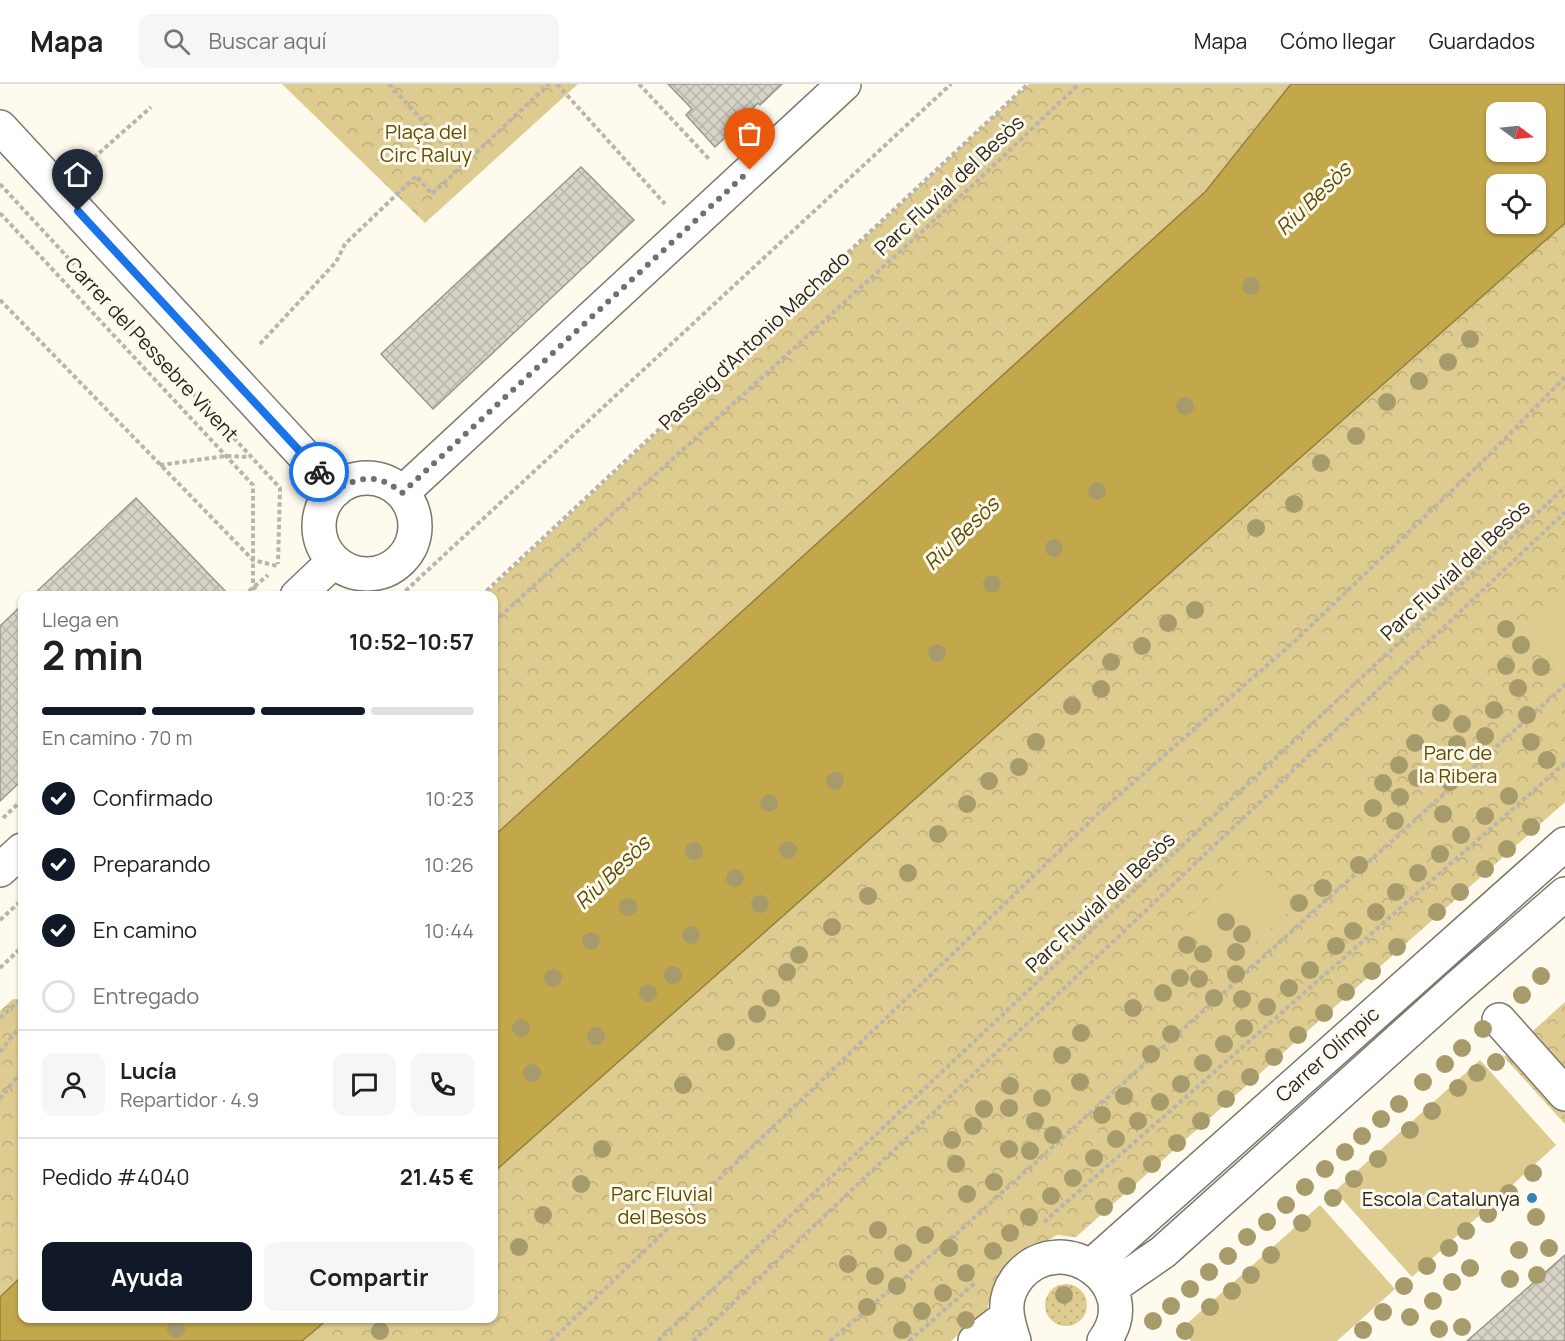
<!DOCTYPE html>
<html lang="es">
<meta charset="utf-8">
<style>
body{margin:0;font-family:Manrope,sans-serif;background:#f6f6f6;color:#202124;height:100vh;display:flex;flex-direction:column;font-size:22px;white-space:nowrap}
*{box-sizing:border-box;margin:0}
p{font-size:20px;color:#757577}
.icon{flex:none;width:33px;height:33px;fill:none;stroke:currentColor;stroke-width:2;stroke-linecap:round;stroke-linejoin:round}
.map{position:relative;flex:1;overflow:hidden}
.details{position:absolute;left:18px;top:507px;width:480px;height:732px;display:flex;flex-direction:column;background:#fff;border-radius:12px;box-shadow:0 2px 4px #0004}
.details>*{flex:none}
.needle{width:39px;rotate:105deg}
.tools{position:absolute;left:1486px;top:18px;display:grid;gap:12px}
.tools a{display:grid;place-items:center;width:60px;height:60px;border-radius:12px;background:#fff;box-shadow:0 2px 4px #0004;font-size:30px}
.pin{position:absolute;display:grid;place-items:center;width:51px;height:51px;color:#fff;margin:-62px -26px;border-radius:50% 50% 50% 0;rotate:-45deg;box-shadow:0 0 6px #0007}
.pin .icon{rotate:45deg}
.courier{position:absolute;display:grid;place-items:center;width:60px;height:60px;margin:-30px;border:4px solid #1a73e8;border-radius:50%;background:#fff;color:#222;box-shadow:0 2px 8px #0007}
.headline em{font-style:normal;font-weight:700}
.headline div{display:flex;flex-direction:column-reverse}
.headline{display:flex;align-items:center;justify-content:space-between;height:102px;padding:0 24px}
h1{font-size:39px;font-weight:700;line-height:45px}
.bar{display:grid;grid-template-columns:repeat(4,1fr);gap:9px 6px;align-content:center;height:72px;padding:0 24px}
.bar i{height:8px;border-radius:4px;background:#e0e0e0}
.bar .current{background:#111827}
.bar p{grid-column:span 4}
.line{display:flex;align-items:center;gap:15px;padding:0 24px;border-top:2px solid #e0e0e0}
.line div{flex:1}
.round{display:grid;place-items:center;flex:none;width:63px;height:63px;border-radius:12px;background:#f6f6f6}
ol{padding:0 24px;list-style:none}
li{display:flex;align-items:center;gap:18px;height:66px}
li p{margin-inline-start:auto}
li .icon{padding:6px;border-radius:50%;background:#111827;color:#fff;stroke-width:4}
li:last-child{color:#757577}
li i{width:33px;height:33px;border:3px solid #e0e0e0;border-radius:50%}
.button{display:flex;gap:12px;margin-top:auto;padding:12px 24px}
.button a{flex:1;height:69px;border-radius:12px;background:#111827;color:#fff;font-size:24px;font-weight:700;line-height:69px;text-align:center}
.button a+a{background:#f6f6f6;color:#202124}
header{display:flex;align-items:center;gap:36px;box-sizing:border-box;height:84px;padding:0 30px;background:#fff;border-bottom:2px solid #e0e0e0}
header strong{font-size:28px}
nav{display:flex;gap:33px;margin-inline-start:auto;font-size:21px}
.search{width:420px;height:54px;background:#f6f6f6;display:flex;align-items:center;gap:15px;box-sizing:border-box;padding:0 21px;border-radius:12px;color:#757577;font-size:22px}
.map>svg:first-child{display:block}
.grass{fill:url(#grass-dots)}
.park{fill:url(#park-crowns)}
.garden{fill:#ddcb8f}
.water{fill:#c3a74b;stroke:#94803f;stroke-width:1.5;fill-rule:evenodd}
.building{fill:url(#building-cross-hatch);stroke:#9a978b;stroke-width:1.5}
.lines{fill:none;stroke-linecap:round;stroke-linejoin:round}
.minor-casing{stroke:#7c786d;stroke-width:36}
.path{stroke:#b9b5ab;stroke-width:4;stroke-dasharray:4.5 3;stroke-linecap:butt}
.minor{stroke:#fff;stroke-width:33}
.tree{fill:#a79b6b}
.done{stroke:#737069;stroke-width:6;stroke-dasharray:0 10.8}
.route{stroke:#1a73e8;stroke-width:8}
.poi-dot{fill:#3881b5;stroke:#fefaed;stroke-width:2}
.labels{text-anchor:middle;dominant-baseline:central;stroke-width:6;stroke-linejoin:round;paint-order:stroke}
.park-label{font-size:20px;fill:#604d00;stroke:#fefaed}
.street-label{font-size:20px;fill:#282622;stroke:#fefaed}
.poi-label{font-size:20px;fill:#282622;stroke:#fefaed;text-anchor:end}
.water-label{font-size:21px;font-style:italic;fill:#5f4c00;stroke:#fefaed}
</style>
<header>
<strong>Mapa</strong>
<div class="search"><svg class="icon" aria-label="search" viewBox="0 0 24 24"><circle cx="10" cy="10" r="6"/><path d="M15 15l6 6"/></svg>Buscar aquí</div>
<nav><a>Mapa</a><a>Cómo llegar</a><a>Guardados</a></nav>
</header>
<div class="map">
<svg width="1565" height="1257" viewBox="0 0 1565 1257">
<defs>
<pattern id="grass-dots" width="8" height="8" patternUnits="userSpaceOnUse" patternTransform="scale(1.5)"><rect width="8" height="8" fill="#ddcb8f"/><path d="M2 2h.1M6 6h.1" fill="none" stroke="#beae7b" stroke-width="1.8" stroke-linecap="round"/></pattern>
<pattern id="park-crowns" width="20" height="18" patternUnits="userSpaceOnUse" patternTransform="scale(1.5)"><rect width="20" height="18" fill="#ddcb8f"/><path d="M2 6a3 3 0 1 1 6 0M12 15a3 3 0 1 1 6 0" fill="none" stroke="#beae7b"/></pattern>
<pattern id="building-cross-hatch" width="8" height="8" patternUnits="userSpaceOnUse" patternTransform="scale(1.5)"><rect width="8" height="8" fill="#d7d3c6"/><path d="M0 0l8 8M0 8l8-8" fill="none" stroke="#b9b5aa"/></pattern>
</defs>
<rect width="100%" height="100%" fill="#fefaed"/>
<path class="grass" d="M1045 1221a21 21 0 1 1 42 0a21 21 0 1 1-42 0Z"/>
<path class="park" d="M282,0H578L425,139Z
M1029,0H1291L1206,107L494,752V512H483Z
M1565,139V718L1076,1153L1057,1151L1026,1169L997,1200L986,1227L951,1257H302L328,1235L494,1234V1088Z
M13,915L22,916V1192L0,1213V927Z
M1565,918V1040L1504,973Z"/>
<path class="garden" d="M1565,507V591L1561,594L1520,549Z
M1253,774L1295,822L1232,881L1188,834Z
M1480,976L1556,1061L1412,1193L1335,1107Z
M1320,1121L1395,1205L1337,1257H1191L1181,1245Z"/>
<path class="water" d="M1291,0H1565V139L494,1088V752L1206,107ZM1497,28H1536V68H1497ZM1497,100H1536V140H1497Z
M22,1192V1234L328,1235L302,1257H0V1213Z"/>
<path class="building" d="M668,0H782L760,21L758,19L749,28L750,30L715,63L686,31L692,25Z
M581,83L634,136L433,325L381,270Z
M136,414L226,508L222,512H32Z
M22,521V696L0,717V542Z
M1565,1171V1257H1467Z"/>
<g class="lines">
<g class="minor-casing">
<path id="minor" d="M0,43L336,406
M319 442a48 48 0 1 1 96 0a48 48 0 1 1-96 0Z
M402,409L844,0
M297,512L334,477
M0,786L22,766
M1499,936L1565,1010
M1091,1182L1565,760
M1111,1204L1163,1168L1458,903L1565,810
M975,1257L1006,1233
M1014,1257C1006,1233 1001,1214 1019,1192C1062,1142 1146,1201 1104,1257"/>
</g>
<path class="path" d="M389,0L463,81L549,0
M557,0L665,120
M639,0L710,76
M88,79L151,23
M0,100L280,404L278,480
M0,129L253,401V502L261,512
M0,216L253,476L277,482
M260,260L336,178L345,160L416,92L432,110L463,81
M160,381L226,372L250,373
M243,512L268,491
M400,512L951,0
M481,512L1028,0
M494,538L975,99L1079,0
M3,734L22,716
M0,836L22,816
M0,884L22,863
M0,934L22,914
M0,968L22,940
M0,1015L22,986
M1044,1138L1565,679
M551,1257L1103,725L1296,556L1488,372L1565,293
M658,1257L1093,845L1565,403
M693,1257L1565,428
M830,1257L955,1151L1565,601
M909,1257L975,1199"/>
<use href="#minor" class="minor"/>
</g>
<g class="tree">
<circle cx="1251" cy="202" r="9"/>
<circle cx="1470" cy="255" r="9"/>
<circle cx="1448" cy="278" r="9"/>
<circle cx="1419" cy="297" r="9"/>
<circle cx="1387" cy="318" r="9"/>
<circle cx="1185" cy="322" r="9"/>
<circle cx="1356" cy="352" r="9"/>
<circle cx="1321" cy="379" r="9"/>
<circle cx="1097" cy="407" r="9"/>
<circle cx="1294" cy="420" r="9"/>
<circle cx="1256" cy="444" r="9"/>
<circle cx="1054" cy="464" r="9"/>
<circle cx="992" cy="500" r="9"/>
<circle cx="1195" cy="526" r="9"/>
<circle cx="1168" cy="539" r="9"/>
<circle cx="1506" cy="545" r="9"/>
<circle cx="1521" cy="561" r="9"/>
<circle cx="1142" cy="562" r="9"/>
<circle cx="937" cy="569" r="9"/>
<circle cx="1111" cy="578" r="9"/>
<circle cx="1506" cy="582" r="9"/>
<circle cx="1541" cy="583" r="9"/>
<circle cx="1518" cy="604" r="9"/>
<circle cx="1101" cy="605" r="9"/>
<circle cx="1072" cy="622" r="9"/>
<circle cx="1494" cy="626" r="9"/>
<circle cx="1441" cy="629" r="9"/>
<circle cx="1527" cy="631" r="9"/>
<circle cx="1462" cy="640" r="9"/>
<circle cx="1485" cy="652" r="9"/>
<circle cx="1036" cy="658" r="9"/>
<circle cx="1531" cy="658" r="9"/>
<circle cx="1415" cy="659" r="9"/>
<circle cx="1457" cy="660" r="9"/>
<circle cx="1547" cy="676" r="9"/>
<circle cx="1399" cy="681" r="9"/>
<circle cx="1019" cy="683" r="9"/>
<circle cx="1417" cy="694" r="9"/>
<circle cx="835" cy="697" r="9"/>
<circle cx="989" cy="697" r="9"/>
<circle cx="1450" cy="698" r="9"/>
<circle cx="1383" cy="699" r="9"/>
<circle cx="1509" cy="712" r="9"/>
<circle cx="1400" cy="713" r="9"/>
<circle cx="769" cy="719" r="9"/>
<circle cx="967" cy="720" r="9"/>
<circle cx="1373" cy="724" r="9"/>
<circle cx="1443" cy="730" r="9"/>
<circle cx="1485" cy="732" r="9"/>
<circle cx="1395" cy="737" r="9"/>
<circle cx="1531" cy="743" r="9"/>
<circle cx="938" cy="750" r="9"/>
<circle cx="1461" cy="751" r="9"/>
<circle cx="1507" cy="765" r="9"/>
<circle cx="788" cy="766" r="9"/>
<circle cx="694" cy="767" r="9"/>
<circle cx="1440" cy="770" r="9"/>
<circle cx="1359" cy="781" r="9"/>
<circle cx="1485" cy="785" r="9"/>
<circle cx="908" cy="789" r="9"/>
<circle cx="1418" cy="789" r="9"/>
<circle cx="735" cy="794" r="9"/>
<circle cx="1323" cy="804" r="9"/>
<circle cx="1396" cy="808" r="9"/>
<circle cx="1460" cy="808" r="9"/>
<circle cx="868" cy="812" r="9"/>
<circle cx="1299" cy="819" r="9"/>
<circle cx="760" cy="820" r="9"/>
<circle cx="628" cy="823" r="9"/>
<circle cx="1376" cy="828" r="9"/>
<circle cx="1437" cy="828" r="9"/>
<circle cx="1226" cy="838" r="9"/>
<circle cx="832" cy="843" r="9"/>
<circle cx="1353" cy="847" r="9"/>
<circle cx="1242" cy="850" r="9"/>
<circle cx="691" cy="851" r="9"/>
<circle cx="591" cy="857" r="9"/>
<circle cx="1187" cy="861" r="9"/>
<circle cx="1336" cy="862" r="9"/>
<circle cx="1397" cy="863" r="9"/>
<circle cx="1236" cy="868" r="9"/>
<circle cx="1203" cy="870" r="9"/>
<circle cx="799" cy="871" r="9"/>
<circle cx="1310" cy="886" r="9"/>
<circle cx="1372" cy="887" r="9"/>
<circle cx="787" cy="888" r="9"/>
<circle cx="1236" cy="890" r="9"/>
<circle cx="673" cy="891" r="9"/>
<circle cx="1541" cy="892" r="9"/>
<circle cx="553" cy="894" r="9"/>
<circle cx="1180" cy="894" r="9"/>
<circle cx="1199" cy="895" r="9"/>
<circle cx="1289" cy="904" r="9"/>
<circle cx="1346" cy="908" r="9"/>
<circle cx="648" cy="909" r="9"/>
<circle cx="1163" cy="909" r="9"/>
<circle cx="1522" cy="911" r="9"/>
<circle cx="771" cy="914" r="9"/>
<circle cx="1214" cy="914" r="9"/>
<circle cx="1242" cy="915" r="9"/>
<circle cx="1267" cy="923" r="9"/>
<circle cx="1133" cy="924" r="9"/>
<circle cx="1324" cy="929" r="9"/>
<circle cx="757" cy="930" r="9"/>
<circle cx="521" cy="944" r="9"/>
<circle cx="1244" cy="944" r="9"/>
<circle cx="1483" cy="945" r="9"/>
<circle cx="1081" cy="949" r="9"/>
<circle cx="1171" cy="950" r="9"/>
<circle cx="1298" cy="951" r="9"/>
<circle cx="596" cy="952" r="9"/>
<circle cx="726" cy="958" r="9"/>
<circle cx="1224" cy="960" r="9"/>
<circle cx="1462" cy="964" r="9"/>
<circle cx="1151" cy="970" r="9"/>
<circle cx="1062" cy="971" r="9"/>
<circle cx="1274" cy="973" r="9"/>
<circle cx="1496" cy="978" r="9"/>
<circle cx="1203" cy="979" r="9"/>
<circle cx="1445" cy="980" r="9"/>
<circle cx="532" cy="989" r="9"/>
<circle cx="1477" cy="989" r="9"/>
<circle cx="1250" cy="993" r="9"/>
<circle cx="1080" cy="998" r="9"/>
<circle cx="1423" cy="998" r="9"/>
<circle cx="1181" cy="1000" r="9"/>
<circle cx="683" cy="1001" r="9"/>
<circle cx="1010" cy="1002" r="9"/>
<circle cx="1458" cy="1004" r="9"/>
<circle cx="1124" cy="1012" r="9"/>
<circle cx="1042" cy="1014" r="9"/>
<circle cx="1226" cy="1015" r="9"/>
<circle cx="1160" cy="1018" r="9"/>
<circle cx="1399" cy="1020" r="9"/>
<circle cx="1009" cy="1024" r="9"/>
<circle cx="984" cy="1025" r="9"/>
<circle cx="1432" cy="1027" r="9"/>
<circle cx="1102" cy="1031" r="9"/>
<circle cx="1381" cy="1035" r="9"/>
<circle cx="1035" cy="1037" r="9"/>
<circle cx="1138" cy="1037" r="9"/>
<circle cx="1201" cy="1037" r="9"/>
<circle cx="973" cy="1042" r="9"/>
<circle cx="1410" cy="1046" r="9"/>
<circle cx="1053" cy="1051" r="9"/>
<circle cx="1362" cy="1052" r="9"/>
<circle cx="1116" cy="1055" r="9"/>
<circle cx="952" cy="1056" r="9"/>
<circle cx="1177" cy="1059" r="9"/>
<circle cx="602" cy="1065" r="9"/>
<circle cx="1009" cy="1065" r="9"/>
<circle cx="1030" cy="1067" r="9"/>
<circle cx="1345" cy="1068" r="9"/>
<circle cx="1094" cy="1074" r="9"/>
<circle cx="1378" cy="1075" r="9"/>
<circle cx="956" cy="1080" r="9"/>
<circle cx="1152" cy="1080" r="9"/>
<circle cx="1325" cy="1085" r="9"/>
<circle cx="1533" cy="1089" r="9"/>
<circle cx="1073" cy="1094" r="9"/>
<circle cx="1354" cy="1095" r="9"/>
<circle cx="994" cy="1098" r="9"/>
<circle cx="581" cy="1100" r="9"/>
<circle cx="1127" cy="1102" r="9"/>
<circle cx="1305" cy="1103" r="9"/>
<circle cx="1509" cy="1109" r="9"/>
<circle cx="967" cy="1110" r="9"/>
<circle cx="1051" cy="1112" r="9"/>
<circle cx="1333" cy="1114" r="9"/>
<circle cx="1286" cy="1121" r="9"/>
<circle cx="1104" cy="1123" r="9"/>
<circle cx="1488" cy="1130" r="9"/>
<circle cx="543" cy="1131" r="9"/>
<circle cx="1029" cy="1133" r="9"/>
<circle cx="1536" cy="1133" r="9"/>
<circle cx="1267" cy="1138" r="9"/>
<circle cx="1302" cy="1139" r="9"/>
<circle cx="878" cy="1146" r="9"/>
<circle cx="1466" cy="1147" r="9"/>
<circle cx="1010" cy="1149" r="9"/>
<circle cx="925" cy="1151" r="9"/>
<circle cx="1247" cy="1153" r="9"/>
<circle cx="519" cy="1163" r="9"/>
<circle cx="949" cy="1164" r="9"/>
<circle cx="1449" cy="1164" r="9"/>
<circle cx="1549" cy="1164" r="9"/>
<circle cx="1519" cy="1166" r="9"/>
<circle cx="993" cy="1167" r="9"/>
<circle cx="903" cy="1169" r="9"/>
<circle cx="1271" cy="1171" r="9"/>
<circle cx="1228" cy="1172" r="9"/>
<circle cx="848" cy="1180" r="9"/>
<circle cx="1427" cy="1182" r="9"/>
<circle cx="1470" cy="1184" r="9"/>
<circle cx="1209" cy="1188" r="9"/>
<circle cx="966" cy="1189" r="9"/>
<circle cx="1251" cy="1191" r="9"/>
<circle cx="1537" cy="1191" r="9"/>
<circle cx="875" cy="1192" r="9"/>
<circle cx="1510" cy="1195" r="9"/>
<circle cx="1452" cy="1198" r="9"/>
<circle cx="897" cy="1202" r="9"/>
<circle cx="1404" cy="1202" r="9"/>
<circle cx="1190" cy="1205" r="9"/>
<circle cx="1232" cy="1207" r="9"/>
<circle cx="943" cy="1209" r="9"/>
<circle cx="1064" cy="1211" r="9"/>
<circle cx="1433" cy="1217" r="9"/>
<circle cx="1171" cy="1222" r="9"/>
<circle cx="867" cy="1223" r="9"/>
<circle cx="1210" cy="1223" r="9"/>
<circle cx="922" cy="1227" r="9"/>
<circle cx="1383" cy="1228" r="9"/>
<circle cx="1410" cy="1233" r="9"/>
<circle cx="966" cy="1236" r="9"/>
<circle cx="1153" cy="1237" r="9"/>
<circle cx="1462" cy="1243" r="9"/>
<circle cx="176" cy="1245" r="9"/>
<circle cx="1439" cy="1245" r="9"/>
<circle cx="902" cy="1246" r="9"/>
<circle cx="1363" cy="1246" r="9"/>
<circle cx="380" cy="1247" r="9"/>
<circle cx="1185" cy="1247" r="9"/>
</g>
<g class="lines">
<path class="done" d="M319,388L336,406C361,392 378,389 402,409L750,86"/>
<path class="route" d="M78,127L319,388"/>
</g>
<circle class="poi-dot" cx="1532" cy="1114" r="6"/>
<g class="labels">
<g class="park-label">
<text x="426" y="47">Plaça del<tspan x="426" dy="23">Circ Raluy</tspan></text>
<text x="1458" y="668">Parc de<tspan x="1458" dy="23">la Ribera</tspan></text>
<text x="662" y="1109">Parc Fluvial<tspan x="662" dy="23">del Besòs</tspan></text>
</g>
<g class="street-label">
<text transform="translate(949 101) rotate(-43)">Parc Fluvial del Besòs</text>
<text transform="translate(754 256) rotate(-43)">Passeig d'Antonio Machado</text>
<text transform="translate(152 265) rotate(47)">Carrer del Pessebre Vivent</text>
<text transform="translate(1455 486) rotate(-43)">Parc Fluvial del Besòs</text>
<text transform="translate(1100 818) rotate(-43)">Parc Fluvial del Besòs</text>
<text transform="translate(1327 970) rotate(-42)">Carrer Olímpic</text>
</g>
<g class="poi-label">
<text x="1520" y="1114">Escola Catalunya</text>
</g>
<g class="water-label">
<text transform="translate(1313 114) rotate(-44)">Riu Besòs</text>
<text transform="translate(961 449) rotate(-44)">Riu Besòs</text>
<text transform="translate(612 788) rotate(-44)">Riu Besòs</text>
</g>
</g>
</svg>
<div class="tools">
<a><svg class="needle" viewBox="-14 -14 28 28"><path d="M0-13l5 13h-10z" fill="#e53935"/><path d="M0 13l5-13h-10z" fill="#757577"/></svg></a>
<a><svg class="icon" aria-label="locate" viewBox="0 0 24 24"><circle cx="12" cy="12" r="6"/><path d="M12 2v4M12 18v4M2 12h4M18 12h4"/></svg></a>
</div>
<div class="pin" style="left:750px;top:86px;background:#ea580c"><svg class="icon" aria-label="bag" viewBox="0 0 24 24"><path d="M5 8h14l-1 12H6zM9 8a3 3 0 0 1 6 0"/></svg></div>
<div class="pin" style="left:78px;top:127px;background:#1f2937"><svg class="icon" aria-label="home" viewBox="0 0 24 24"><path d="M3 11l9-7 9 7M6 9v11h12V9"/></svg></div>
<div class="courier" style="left:319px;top:388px"><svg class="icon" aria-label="bike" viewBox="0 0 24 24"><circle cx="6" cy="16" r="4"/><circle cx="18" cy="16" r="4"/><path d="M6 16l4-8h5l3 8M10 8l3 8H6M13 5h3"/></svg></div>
<section class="details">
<div class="headline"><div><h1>2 min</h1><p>Llega en</p></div><em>10:52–10:57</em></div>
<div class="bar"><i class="current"></i><i class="current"></i><i class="current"></i><i></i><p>En camino · 70 m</p></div>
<ol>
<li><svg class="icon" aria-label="check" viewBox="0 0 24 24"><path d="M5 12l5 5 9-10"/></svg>Confirmado<p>10:23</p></li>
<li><svg class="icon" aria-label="check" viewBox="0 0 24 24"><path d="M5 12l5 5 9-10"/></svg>Preparando<p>10:26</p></li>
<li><svg class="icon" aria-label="check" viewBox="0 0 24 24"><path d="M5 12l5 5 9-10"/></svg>En camino<p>10:44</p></li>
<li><i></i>Entregado</li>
</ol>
<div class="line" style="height:108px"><a class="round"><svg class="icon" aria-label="person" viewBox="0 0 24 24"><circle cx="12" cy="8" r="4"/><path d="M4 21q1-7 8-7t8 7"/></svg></a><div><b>Lucía</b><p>Repartidor · 4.9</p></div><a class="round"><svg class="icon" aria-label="chat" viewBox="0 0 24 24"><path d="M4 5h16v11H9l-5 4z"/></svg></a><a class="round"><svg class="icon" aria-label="phone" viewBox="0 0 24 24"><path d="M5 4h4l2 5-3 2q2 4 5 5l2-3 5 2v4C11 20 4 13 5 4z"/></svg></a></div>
<div class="line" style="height:78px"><div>Pedido #4040</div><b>21.45 €</b></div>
<div class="button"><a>Ayuda</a><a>Compartir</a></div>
</section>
</div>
